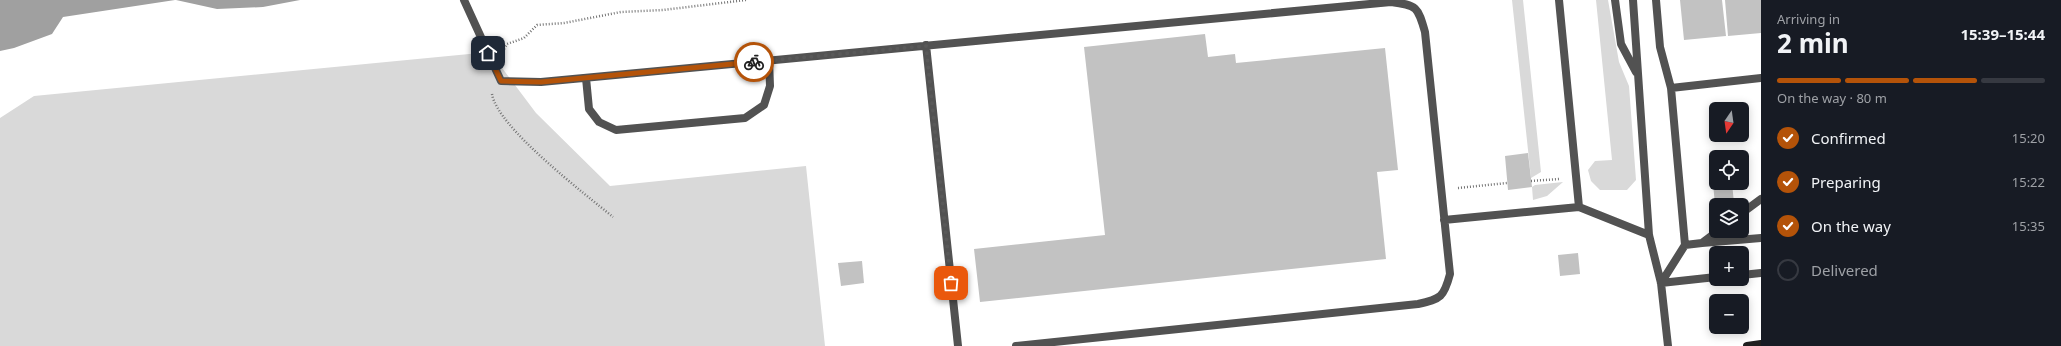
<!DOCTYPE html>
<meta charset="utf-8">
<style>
body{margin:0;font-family:"Noto Sans",sans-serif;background:#20242c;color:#f1f3f6;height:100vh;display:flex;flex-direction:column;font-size:15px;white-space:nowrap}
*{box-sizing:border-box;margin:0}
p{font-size:13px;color:#9ea1a6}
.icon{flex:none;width:22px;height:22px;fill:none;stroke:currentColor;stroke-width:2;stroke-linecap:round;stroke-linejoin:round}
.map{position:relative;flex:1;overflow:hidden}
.side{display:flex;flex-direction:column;background:#171b24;width:300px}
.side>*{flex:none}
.needle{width:26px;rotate:193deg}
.tools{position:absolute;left:1709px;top:102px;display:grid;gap:8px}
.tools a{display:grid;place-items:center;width:40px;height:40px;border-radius:6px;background:#171b24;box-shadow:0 2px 10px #0003;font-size:20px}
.pin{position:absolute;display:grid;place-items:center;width:34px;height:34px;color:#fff;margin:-17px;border-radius:8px;box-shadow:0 2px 6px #0006}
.courier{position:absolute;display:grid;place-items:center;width:40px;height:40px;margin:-20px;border:3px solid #b45309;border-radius:50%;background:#fff;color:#222;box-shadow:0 1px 5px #0007}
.headline em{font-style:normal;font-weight:700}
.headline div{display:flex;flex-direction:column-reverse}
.headline{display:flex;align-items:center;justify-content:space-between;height:68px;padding:0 16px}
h1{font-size:26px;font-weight:700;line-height:30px}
.bar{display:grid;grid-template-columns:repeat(4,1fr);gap:6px 4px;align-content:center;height:48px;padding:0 16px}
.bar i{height:5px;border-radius:3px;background:#363941}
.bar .on{background:#b45309}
.bar p{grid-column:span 4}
ol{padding:0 16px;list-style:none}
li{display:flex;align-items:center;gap:12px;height:44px}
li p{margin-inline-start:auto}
li .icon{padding:4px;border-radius:50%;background:#b45309;color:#fff;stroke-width:4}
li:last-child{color:#9ea1a6}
li i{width:22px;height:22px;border:2px solid #363941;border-radius:50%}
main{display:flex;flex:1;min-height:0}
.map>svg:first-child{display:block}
.green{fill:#d9d9d9}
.water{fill:#a0a0a0}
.building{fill:#c2c2c2}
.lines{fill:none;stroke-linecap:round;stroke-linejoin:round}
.path{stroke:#747474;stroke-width:2.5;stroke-dasharray:1 2;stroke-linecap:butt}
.lane{stroke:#525252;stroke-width:8}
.secondary{stroke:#1f1f1f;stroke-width:8}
.done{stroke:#595959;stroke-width:4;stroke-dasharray:0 7.2}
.route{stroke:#b45309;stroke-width:5}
</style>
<main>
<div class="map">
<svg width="1761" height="346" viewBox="0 0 1761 346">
<rect width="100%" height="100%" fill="#fff"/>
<path class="green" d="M1512,0H1523L1541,172L1531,178Z
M1596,0H1608L1619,62L1629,86L1636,180L1627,190H1600L1591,181L1588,170L1595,161L1612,160Z
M490,52L536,113L610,186L806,166L825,346H0V118L34,96Z
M1563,182L1547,196L1533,200L1532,187L1535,185Z"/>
<path class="water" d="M0,0H175L63,17L52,34L14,48L0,51Z
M176,0H300L263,7L217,9Z"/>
<path class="building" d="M1680,0H1722L1726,36L1684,40Z
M1725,0H1761V33L1728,36Z
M1205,34L1208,57L1235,54L1236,63L1385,48L1398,170L1377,172L1386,259L980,302L974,249L1105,235L1084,47Z
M1528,153L1532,187L1508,190L1505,156Z
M1716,171V183H1732L1734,203L1715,205L1712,172Z
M1578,253L1580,274L1560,276L1558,255Z
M862,261L864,283L841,286L838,263Z"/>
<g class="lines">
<path class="path" d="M504,49L507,44L524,38L537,25L564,23L621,12L663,10L746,0
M492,94C497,127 585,194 613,217
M1531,181L1559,179
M1458,188L1507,183"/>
<path class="lane" d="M464,0L501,81L541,82L1391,2C1417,5 1418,7 1425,32L1450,274C1444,297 1441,299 1418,304L1016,346
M1559,0L1579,207L1649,235
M1615,0L1621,44L1636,72
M1633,0L1649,235L1661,283L1668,346
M1656,0L1660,47L1671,88L1685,245L1661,283
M926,45L958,346
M586,78L589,109L599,122L616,130L745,118L764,105L770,86L769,60
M1671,88L1761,78
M1742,213L1761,199
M1444,220L1579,207
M1702,243L1761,238
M1685,245L1702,243L1718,231
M1742,275L1761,273
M1661,283L1716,277"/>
<path class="secondary" d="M1747,346L1761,344"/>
</g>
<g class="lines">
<path class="done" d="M754,62L926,46L951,283"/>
<path class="route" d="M488,53L501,81L541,82L754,62"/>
</g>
</svg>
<div class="tools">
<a><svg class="needle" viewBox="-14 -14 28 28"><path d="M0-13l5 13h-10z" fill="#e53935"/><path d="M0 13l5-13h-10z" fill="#9ea1a6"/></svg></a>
<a><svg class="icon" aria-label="locate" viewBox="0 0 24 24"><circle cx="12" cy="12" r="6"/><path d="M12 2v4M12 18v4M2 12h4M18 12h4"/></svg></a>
<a><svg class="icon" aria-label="layers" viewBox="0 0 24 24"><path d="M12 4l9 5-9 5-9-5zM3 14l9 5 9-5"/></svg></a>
<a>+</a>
<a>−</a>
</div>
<div class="pin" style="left:951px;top:283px;background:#ea580c"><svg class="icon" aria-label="bag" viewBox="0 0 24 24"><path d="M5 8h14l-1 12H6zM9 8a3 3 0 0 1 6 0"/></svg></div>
<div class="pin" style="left:488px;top:53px;background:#1f2937"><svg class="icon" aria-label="home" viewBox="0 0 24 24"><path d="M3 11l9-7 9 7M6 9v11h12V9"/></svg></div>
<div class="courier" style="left:754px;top:62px"><svg class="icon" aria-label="bike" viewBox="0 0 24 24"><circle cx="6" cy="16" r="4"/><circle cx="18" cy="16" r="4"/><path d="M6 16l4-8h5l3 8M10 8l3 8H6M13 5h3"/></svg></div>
</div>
<section class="side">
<div class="headline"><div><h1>2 min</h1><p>Arriving in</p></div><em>15:39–15:44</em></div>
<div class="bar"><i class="on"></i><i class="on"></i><i class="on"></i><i></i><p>On the way · 80 m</p></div>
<ol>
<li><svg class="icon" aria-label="check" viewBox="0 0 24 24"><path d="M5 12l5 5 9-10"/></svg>Confirmed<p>15:20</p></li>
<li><svg class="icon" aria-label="check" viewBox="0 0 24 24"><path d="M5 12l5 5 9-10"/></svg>Preparing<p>15:22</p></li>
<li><svg class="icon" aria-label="check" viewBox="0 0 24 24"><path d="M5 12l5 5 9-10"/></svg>On the way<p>15:35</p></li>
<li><i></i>Delivered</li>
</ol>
</section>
</main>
